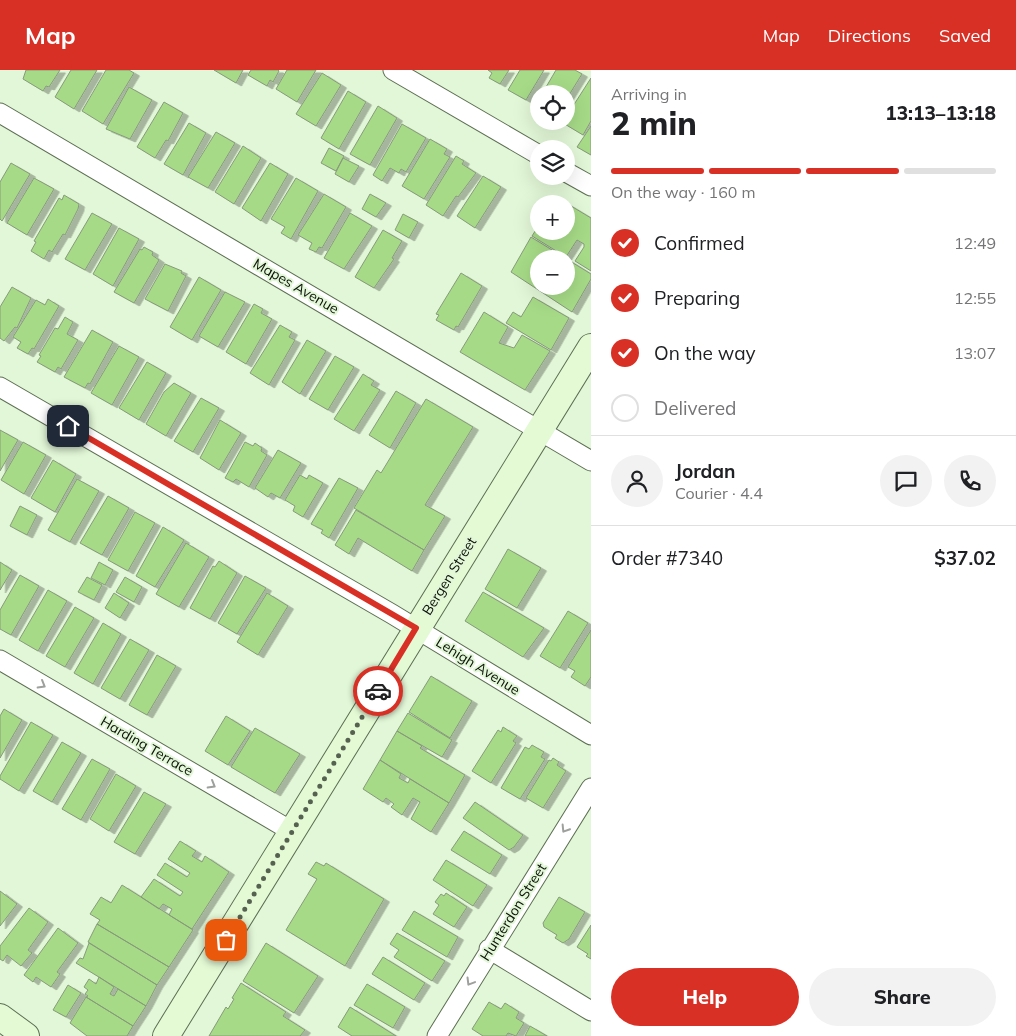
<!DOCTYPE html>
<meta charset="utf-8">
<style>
body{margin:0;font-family:Mulish,sans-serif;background:#f2f2f2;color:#202124;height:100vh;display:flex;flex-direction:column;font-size:19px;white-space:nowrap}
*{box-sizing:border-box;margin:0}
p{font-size:16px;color:#757577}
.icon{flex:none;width:28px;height:28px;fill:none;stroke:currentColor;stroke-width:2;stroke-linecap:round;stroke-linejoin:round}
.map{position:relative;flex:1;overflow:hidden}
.drawer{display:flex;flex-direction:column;background:#fff;width:425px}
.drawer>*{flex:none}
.tools{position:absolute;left:530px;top:15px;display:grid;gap:10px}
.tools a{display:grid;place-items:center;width:45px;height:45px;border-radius:50%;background:#fff;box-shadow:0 5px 20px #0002;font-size:25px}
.pin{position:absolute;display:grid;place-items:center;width:42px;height:42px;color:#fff;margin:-21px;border-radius:10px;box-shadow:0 2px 8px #0006}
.courier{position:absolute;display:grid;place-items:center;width:50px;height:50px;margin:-25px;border:4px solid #d93025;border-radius:50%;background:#fff;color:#222;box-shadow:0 1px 6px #0007}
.head em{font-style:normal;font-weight:800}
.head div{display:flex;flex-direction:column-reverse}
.head{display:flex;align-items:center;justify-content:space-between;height:85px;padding:0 20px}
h1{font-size:32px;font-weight:800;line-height:38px}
.bar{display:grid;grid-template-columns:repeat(4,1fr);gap:8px 5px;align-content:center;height:60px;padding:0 20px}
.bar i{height:6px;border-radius:4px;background:#e0e0e0}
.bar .selected{background:#d93025}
.bar p{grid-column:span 4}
.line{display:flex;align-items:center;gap:12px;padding:0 20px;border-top:1px solid #e0e0e0}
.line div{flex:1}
.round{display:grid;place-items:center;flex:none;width:52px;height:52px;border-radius:26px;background:#f2f2f2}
ol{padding:0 20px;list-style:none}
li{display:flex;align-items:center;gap:15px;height:55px}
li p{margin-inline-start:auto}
li .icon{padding:5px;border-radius:50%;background:#d93025;color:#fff;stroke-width:4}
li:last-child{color:#757577}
li i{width:28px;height:28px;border:2px solid #e0e0e0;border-radius:50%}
.primary-button{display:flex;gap:10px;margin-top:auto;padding:10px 20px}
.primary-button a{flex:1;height:58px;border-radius:30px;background:#d93025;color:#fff;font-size:20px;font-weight:800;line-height:58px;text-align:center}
.primary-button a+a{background:#f2f2f2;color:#202124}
header{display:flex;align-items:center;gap:30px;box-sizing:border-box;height:70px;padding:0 25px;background:#d93025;color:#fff}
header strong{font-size:24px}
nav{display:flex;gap:28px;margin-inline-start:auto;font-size:18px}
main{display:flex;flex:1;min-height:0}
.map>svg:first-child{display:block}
.building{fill:#a6da87;stroke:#879a7c;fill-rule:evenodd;filter:url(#shadow)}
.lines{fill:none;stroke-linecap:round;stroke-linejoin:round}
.minor-casing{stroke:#5d6f53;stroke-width:21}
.secondary-casing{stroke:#5d6f53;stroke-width:28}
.minor{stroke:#fff;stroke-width:19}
.secondary{stroke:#e4fad5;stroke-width:26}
.oneway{stroke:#9da09c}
.done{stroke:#566250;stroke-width:5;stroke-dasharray:0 9}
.route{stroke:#d93025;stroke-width:6}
.labels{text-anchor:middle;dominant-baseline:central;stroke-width:4;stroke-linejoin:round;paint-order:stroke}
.street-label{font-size:14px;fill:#0a1107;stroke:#e2f7d7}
</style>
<header>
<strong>Map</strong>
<nav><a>Map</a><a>Directions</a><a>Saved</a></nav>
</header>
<main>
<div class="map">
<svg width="591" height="966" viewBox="0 0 591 966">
<defs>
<filter id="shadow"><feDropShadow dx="5.5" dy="3" stdDeviation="0" flood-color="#0004"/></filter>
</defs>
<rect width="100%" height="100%" fill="#e2f7d7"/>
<path class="building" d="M26,0H60L49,17L46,16L43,21L23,9Z
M71,0H97L74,39L55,27Z
M106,0H129L134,3L103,54L82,41Z
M214,0H243L236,13Z
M251,0H278L279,1L273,12L270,10L267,16L248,5Z
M287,0H316L297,32L276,19Z
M509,0L500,14L489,8L492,3L488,0Z
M520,0H544L526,30L508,20Z
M556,0H575L582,4L566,30V24H542Z
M322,3L341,15L316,56L296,44Z
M591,8V51L583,65L563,53L566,51V47Z
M129,17L152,30L130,69L106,59Z
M348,21L366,32L339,79L321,68Z
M164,32L183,43L168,71L166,70L155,88L137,77Z
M378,36L397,48L370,95L350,84Z
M189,53L206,63L183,105L164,94Z
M402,54L426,68L406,102L401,99L399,103L390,98L382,111L373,105Z
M591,56V85L577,77Z
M216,62L235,73L208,118L188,107Z
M430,69L447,79L444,84L450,87L424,129L402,116Z
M243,76L261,88L234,134L215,122Z
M329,78L344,86L336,101L321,93Z
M456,86L464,91L462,94L476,103L458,127L456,126L443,146L426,135Z
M343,88L359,96L349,112L335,104Z
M11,93L30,104L2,151L0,149V112Z
M270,93L288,104L261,151L242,138Z
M483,106L501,117L475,158L457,146Z
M34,108L54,119L27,165L7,153Z
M296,108L318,121L291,169L281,163L285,157L271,149Z
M324,124L346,137L322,178L319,177L316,182L309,179L312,173L298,165Z
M370,124L386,133L376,147L362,139Z
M64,125L79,134L78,139L65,165L63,164L52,182L49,180L44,189L31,181L36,172L34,171L59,128L62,130Z
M556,127L591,148V201L575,191L584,177V174L577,170L566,187L532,166L539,155V161H566V134H551Z
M92,143L112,154L85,200L65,189Z
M350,143L372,156L344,199L324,188Z
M403,144L418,152L409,168L395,160Z
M119,158L139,169L113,216L93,204Z
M383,160L402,171L392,188L394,189L374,218L355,207Z
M531,167L591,204V209L572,242L511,202ZM539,189H566V216H539Z
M144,177L153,182L152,185L159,190L134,233L114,222L140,179L142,180Z
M165,194L182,201L181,203L186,206L168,241L145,229Z
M461,203L482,216L458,257L456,256L454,260L436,250L439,245L436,244Z
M199,207L221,220L192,270L170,257Z
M12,217L31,228L17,258L15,257L4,271L0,268V237Z
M225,222L245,232L218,277L199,266Z
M533,227L569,248L551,280L506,253L513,242L521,247Z
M48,229L59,236L34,279L32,278L28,284L17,278L21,272L13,267L36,230L45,235Z
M254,234L263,239L261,243L272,249L246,294L226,282Z
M484,242L508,257L499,273L514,278L522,265L550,281L525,320L460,282Z
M65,247L73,252L67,264L78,270L61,299L58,297L55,302L37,292L41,286L39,285L55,258L58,259Z
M280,255L292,262L289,267L295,270L269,315L250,303Z
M92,260L113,272L90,314L88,313L85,318L64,307Z
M307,270L326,281L300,324L282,312Z
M119,276L139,287L112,335L91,323Z
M335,286L354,297L328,340L309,329Z
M147,292L166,303L139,350L119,338Z
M363,304L374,311L371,315L380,320L354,361L334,349Z
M174,313L191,323L166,366L146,354L164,322Z
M396,321L416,333L390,378L369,365Z
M201,328L219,338L193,382L174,371Z
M426,329L473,357L425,435L445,446L424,480L354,438L377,400L381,403Z
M220,350L241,363L219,400L200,388Z
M0,360L18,370L0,401Z
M23,372L46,385L24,424L1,410Z
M245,372L253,376L255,373L262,378L261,381L267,385L249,417L236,409L233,412L225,408Z
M278,380L301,393L280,428L271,423L268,427L255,418Z
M53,390L76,404L55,442L31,428Z
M300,405L307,409L309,405L323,413L303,447L293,441L295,436L285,430Z
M339,408L358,418L329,468L321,463L323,460L311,454Z
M77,409L99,421L70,472L48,460Z
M108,426L129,438L102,485L80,473Z
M20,436L37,445L27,465L10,456Z
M356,440L424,480L412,501L358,468L349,484L335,475Z
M135,442L155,453L128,501L108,490Z
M163,457L184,470L155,517L136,506Z
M186,473L209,487L179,537L156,524Z
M508,479L541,498L517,538L485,519Z
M219,491L237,503L210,549L190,538L213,496L215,497Z
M0,492L12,500L0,520Z
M99,492L113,500L105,515L91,508Z
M20,505L39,516L11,565L0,559V540Z
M245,506L266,518L237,564L218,553Z
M87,507L102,515L94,530L78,522Z
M125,507L142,517L134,532L116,522Z
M48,520L67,531L38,581L19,570Z
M483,522L544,558L523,587L465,551Z
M114,523L129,533L120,548L105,538Z
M267,523L288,536L258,585L237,572Z
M75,537L94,548L65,597L46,586Z
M568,541L588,553L560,598L540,586Z
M103,553L121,564L93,614L74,603Z
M591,560V607L585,616L571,607L575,601L568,597Z
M130,569L149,580L120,629L101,618Z
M157,585L176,596L147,645L129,635Z
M431,606L472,631L450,668L409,642Z
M4,639L22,650L0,688V646Z
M408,643L452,670L442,687L397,661Z
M226,646L250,661L228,695L205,681Z
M31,652L53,665L19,721L0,709V706Z
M503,657L517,666L513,671L516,673L491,713L472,701L498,660L501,662Z
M255,658L300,684L275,723L231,697Z
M397,661L422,676L420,678L465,705L449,733L380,690Z
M62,672L81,683L52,732L33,721Z
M532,675L544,682L541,687L545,689L520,729L501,718L525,677L529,679Z
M553,688L559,692L557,695L566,701L543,738L526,728L549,690L551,691Z
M92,689L110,699L81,750L62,739Z
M380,690L401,704L399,708L408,713L410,709L449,733L431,762L411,749L420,732L413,728L402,745L391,737L394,734L386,728L383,732L363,719Z
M116,704L136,716L109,761L90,749Z
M144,722L166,734L135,784L114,772Z
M475,732L523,765L514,777L509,780L463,748Z
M464,761L502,785L490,804L451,780Z
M180,771L196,781L192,786L202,792L205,786L229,802L192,859L169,845L172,839L163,834L159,839L141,827L154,809L180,826L183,822L157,805L165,793L187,807L190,803L168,789Z
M446,790L487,815L473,836L433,810Z
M316,792L324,796L326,793L384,829L345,896L286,860L317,809L308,804Z
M122,815L193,860L169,897L97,854L100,850L90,844L101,827L111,833Z
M0,821L17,834L0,856Z
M446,823L467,837L454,857L433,844L439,835L435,832L441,824L444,826Z
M559,827L585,842L569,869L563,873L555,868L557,865L544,857L543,853Z
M29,838L48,852L28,880L32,883L21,896L7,885L3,891L0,889V876Z
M414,841L458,867L447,887L402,860Z
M97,854L169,897L157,915L88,872Z
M591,855V889L586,886L588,884L577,877Z
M58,858L78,873L57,902L60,904L51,917L36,907L33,912L24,905Z
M397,863L445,891L432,911L394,887L399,880L390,874Z
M89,873L157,915L146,936L76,893L80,888L83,889Z
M266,873L318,906L294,943L243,911Z
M383,887L425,913L414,930L372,904Z
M99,907L114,917L110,924L114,926L118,919L146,936L133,956L86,927L88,926L85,924L88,920L84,917L89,909L96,914Z
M241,913L286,942L283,946L305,960L300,966H209L226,937L228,939L234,929L232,928Z
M367,914L405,937L393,958L354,935Z
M68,915L81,923L66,947L53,940Z
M86,927L133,956L127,966H87L70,953Z
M489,932L501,939L505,933L519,942L516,948L524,953L516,966L508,963L506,966H483L472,959Z
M350,937L396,966H352L338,957Z
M530,956L547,966H525Z"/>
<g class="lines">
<g class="minor-casing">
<path id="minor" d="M393,0L539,85
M0,43L591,391
M566,102L591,116
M0,317L392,544L591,665
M0,590L293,762
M489,879L591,941
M437,966L591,718"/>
</g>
<g class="secondary-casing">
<path id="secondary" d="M0,947L26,966
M166,966L591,277"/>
</g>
<use href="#minor" class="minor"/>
<use href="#secondary" class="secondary"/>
</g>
<defs><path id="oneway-chevron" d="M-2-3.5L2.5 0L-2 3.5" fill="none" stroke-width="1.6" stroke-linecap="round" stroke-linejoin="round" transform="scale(1.25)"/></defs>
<g class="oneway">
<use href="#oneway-chevron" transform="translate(42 615) rotate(30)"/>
<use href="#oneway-chevron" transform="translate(212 715) rotate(30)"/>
<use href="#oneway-chevron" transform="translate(565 759) rotate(122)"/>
<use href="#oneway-chevron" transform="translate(470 912) rotate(121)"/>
</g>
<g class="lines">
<path class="done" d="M226,870L378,621"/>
<path class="route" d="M68,356L416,558L378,621"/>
</g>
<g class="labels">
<g class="street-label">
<text transform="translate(296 216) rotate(30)">Mapes Avenue</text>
<text transform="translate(449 506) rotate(-58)">Bergen Street</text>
<text transform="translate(478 596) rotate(32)">Lehigh Avenue</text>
<text transform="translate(147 676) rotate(30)">Harding Terrace</text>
<text transform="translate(513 842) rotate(-58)">Hunterdon Street</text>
</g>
</g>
</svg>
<div class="tools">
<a><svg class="icon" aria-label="locate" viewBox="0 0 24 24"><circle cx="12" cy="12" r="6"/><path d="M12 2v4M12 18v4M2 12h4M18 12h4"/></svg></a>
<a><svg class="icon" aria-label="layers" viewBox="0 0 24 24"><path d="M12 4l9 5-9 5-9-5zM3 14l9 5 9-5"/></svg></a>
<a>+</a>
<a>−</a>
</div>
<div class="pin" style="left:226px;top:870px;background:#ea580c"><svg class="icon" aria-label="bag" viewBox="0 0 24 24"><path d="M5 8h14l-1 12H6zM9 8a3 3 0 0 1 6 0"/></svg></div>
<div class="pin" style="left:68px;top:356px;background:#1f2937"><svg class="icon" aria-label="home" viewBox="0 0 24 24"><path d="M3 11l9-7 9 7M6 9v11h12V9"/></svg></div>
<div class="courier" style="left:378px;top:621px"><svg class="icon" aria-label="car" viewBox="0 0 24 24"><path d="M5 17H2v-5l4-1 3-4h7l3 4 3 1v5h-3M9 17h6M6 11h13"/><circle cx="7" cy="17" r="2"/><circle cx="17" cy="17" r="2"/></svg></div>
</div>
<section class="drawer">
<div class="head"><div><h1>2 min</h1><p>Arriving in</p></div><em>13:13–13:18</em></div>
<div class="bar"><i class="selected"></i><i class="selected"></i><i class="selected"></i><i></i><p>On the way · 160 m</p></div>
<ol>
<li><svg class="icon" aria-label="check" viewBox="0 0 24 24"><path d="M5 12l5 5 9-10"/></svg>Confirmed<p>12:49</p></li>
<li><svg class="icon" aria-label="check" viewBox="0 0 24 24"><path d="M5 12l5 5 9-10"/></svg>Preparing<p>12:55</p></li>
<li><svg class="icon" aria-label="check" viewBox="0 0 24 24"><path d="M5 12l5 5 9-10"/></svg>On the way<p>13:07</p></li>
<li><i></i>Delivered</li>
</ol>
<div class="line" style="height:90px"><a class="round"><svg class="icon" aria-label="person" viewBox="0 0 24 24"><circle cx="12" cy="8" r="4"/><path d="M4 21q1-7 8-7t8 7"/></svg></a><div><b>Jordan</b><p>Courier · 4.4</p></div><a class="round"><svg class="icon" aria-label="chat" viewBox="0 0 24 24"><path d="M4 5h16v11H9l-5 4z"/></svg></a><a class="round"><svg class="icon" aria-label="phone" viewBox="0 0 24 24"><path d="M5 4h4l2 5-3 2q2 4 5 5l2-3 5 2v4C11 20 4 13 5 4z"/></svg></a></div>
<div class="line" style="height:65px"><div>Order #7340</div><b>$37.02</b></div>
<div class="primary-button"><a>Help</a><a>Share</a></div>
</section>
</main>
